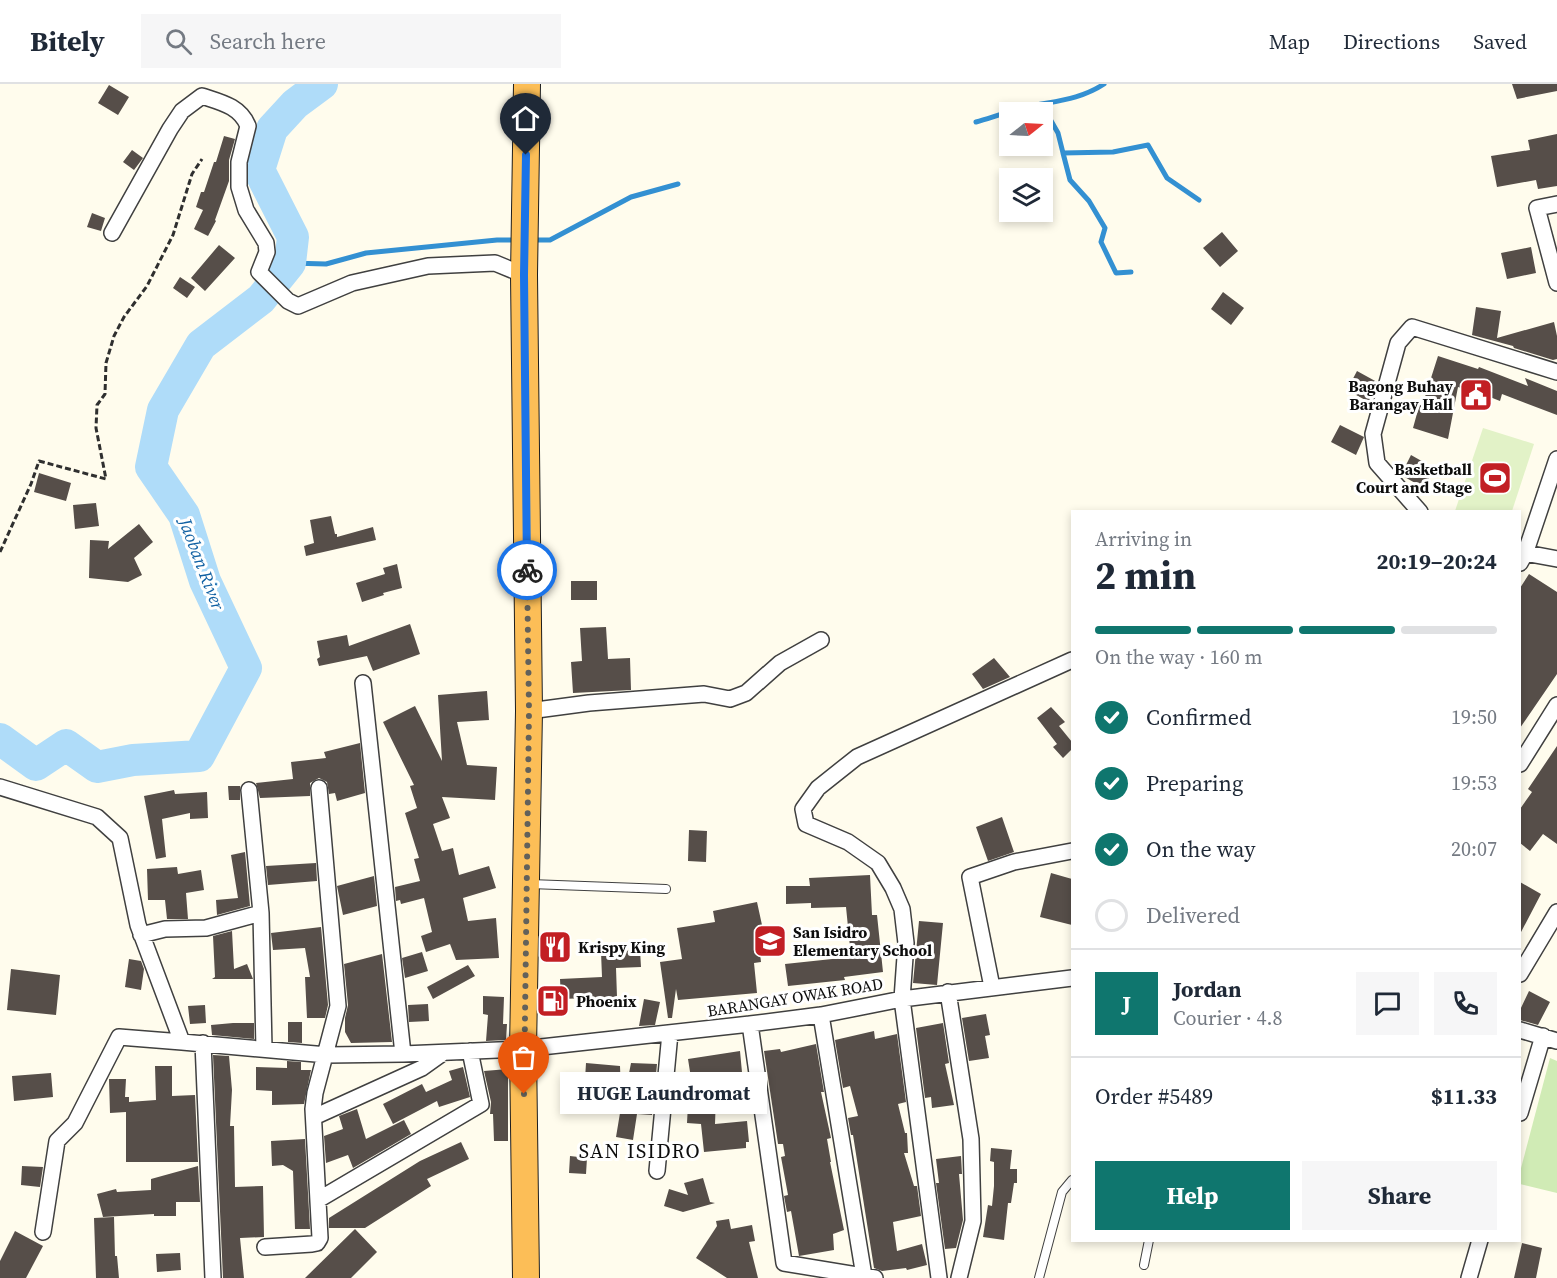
<!DOCTYPE html>
<meta charset="utf-8">
<style>
body{margin:0;font-family:"Source Serif 4",serif;background:#f6f6f7;color:#1f2937;height:100vh;display:flex;flex-direction:column;font-size:22px;white-space:nowrap}
*{box-sizing:border-box;margin:0}
p{font-size:20px;color:#747a83}
.icon{flex:none;width:33px;height:33px;fill:none;stroke:currentColor;stroke-width:2;stroke-linecap:round;stroke-linejoin:round}
.map{position:relative;flex:1;overflow:hidden}
.details{position:absolute;left:1071px;top:426px;width:450px;height:732px;display:flex;flex-direction:column;background:#fff;border-radius:0px;box-shadow:0 3px 9px #0003}
.details>*{flex:none}
.needle{width:39px;rotate:72deg}
.buttons{position:absolute;left:999px;top:18px;display:grid;gap:12px}
.buttons a{display:grid;place-items:center;width:54px;height:54px;border-radius:0px;background:#fff;box-shadow:0 3px 9px #0003;font-size:30px}
.pin{position:absolute;display:grid;place-items:center;width:51px;height:51px;color:#fff;margin:-62px -26px;border-radius:50% 50% 50% 0;rotate:-45deg;box-shadow:0 0 6px #0007}
.pin .icon{rotate:45deg}
.courier{position:absolute;display:grid;place-items:center;width:60px;height:60px;margin:-30px;border:4px solid #1a73e8;border-radius:50%;background:#fff;color:#222;box-shadow:0 2px 8px #0007}
.bubble{position:absolute;height:42px;border-radius:0px;background:#fff;box-shadow:0 3px 9px #0003;font-size:20px;font-weight:700;line-height:42px;text-align:center}
.headline em{font-style:normal;font-weight:700}
.headline div{display:flex;flex-direction:column-reverse}
.headline{display:flex;align-items:center;justify-content:space-between;height:102px;padding:0 24px}
h1{font-size:39px;font-weight:700;line-height:45px}
.bar{display:grid;grid-template-columns:repeat(4,1fr);gap:9px 6px;align-content:center;height:72px;padding:0 24px}
.bar i{height:8px;border-radius:4px;background:#e0e1e3}
.bar .current{background:#0f766e}
.bar p{grid-column:span 4}
.line{display:flex;align-items:center;gap:15px;padding:0 24px;border-top:2px solid #e0e1e3}
.line div{flex:1}
.round{display:grid;place-items:center;flex:none;width:63px;height:63px;border-radius:0px;background:#f6f6f7}
ol{padding:0 24px;list-style:none}
li{display:flex;align-items:center;gap:18px;height:66px}
li p{margin-inline-start:auto}
li .icon{padding:6px;border-radius:50%;background:#0f766e;color:#fff;stroke-width:4}
li:last-child{color:#747a83}
li i{width:33px;height:33px;border:3px solid #e0e1e3;border-radius:50%}
.primary-button{display:flex;gap:12px;margin-top:auto;padding:12px 24px}
.primary-button a{flex:1;height:69px;border-radius:0px;background:#0f766e;color:#fff;font-size:24px;font-weight:700;line-height:69px;text-align:center}
.primary-button a+a{background:#f6f6f7;color:#1f2937}
header{display:flex;align-items:center;gap:36px;box-sizing:border-box;height:84px;padding:0 30px;background:#fff;border-bottom:2px solid #e0e1e3}
header strong{font-size:28px}
nav{display:flex;gap:33px;margin-inline-start:auto;font-size:21px}
.search{width:420px;height:54px;background:#f6f6f7;display:flex;align-items:center;gap:15px;box-sizing:border-box;padding:0 21px;border-radius:0px;color:#747a83;font-size:22px}
.map>svg:first-child{display:block}
.green{fill:#d0ebb5}
.pitch{fill:#e2f2c7}
.lines{fill:none;stroke-linecap:round;stroke-linejoin:round}
.stream{stroke:#3390d2;stroke-width:5}
.river{stroke:#afdcf9;stroke-width:32}
.building{fill:#564e49}
.service-casing{stroke:#404040;stroke-width:10}
.minor-casing{stroke:#404040;stroke-width:18}
.trunk-casing{stroke:#1e1e1e;stroke-width:28}
.path{stroke:#2f2f2f;stroke-width:3;stroke-dasharray:6 3;stroke-linecap:butt}
.service{stroke:#fff;stroke-width:8}
.minor{stroke:#fff;stroke-width:15}
.trunk{stroke:#fcbe57;stroke-width:26}
.done{stroke:#62615b;stroke-width:6;stroke-dasharray:0 10.8}
.route{stroke:#1a73e8;stroke-width:8}
.labels{text-anchor:middle;dominant-baseline:central;stroke-width:6;stroke-linejoin:round;paint-order:stroke}
.poi-label{font-size:16px;font-weight:bold;fill:#0d0d0d;stroke:#fff;text-anchor:start}
.street-label{font-size:16px;fill:#0d0d0d;stroke:#fff}
.water-label{font-size:18px;font-style:italic;fill:#1161a3;stroke:#fff}
.quarter-label{font-size:20px;letter-spacing:1.5px;fill:#0d0d0d;stroke:#fff}
</style>
<header>
<strong>Bitely</strong>
<div class="search"><svg class="icon" aria-label="search" viewBox="0 0 24 24"><circle cx="10" cy="10" r="6"/><path d="M15 15l6 6"/></svg>Search here</div>
<nav><a>Map</a><a>Directions</a><a>Saved</a></nav>
</header>
<div class="map">
<svg width="1557" height="1194" viewBox="0 0 1557 1194">
<rect width="100%" height="100%" fill="#fffced"/>
<path class="green" d="M1550,974L1557,977V1109L1520,1100V1088Z"/>
<path class="pitch" d="M1483,344L1534,360L1512,427H1455Z"/>
<g class="lines">
<path class="stream" d="M1042,21L1058,49L1063,69L1113,68L1148,61L1167,94L1199,116
M976,38C993,33 1010,27 1027,23C1054,17 1080,16 1104,0
M1063,69L1070,96L1089,117L1105,144L1101,158L1116,189L1131,188
M531,156H550L631,113L678,100
M290,179L326,180L366,169L497,156H519"/>
<path class="river" d="M0,655L36,681L66,661L97,683L133,676L199,672L246,584L205,497L184,431L151,383L163,326L201,261L261,215L290,179L293,153L259,86L272,45L295,20L322,0"/>
</g>
<path class="building" d="M1512,0H1557V7L1517,15Z
M109,1L129,13L118,31L98,19Z
M1557,50V102L1538,105L1536,96L1497,103L1491,72L1530,66L1528,56Z
M224,52L235,55L229,76V97L215,136L216,137L208,152L194,145L203,126L196,123L201,108H204L214,78H216Z
M132,66L143,74L134,86L123,78Z
M92,129L105,134L101,147L87,143Z
M1222,148L1238,167L1220,183L1203,164Z
M219,161L235,174L205,207L191,194Z
M1531,163L1536,189L1507,195L1501,169Z
M180,193L195,203L187,214L173,204Z
M1223,208L1244,224L1231,241L1211,225Z
M1476,223L1501,227L1497,254L1554,238L1557,252V275L1553,276L1514,264L1513,262L1472,251Z
M1438,272L1478,285L1479,283L1528,302L1525,294L1557,307V331L1502,310L1500,317L1462,302L1461,304L1458,303L1448,355L1413,344L1421,315L1424,316Z
M1357,287L1377,298L1369,318L1347,306Z
M1340,341L1364,353L1356,371L1331,358Z
M1411,371L1434,384L1424,404L1401,391Z
M39,389L71,399L66,417L34,408Z
M96,419L99,442L75,445L73,421Z
M331,432L335,450H337V453L373,443L376,456L306,472L304,462L314,459L310,436Z
M139,440L153,458L134,474L142,491L128,498L89,494L90,456L109,457L108,465Z
M397,480L402,504L383,509L384,511L362,518L356,499L385,490L383,484Z
M1529,490L1557,508V590L1520,644V504Z
M571,497H597V516H571Z
M410,540L420,570L373,587L367,572L319,582L317,575L320,573L317,557L347,551L349,562Z
M606,543L608,575L630,574L631,606L573,609L571,578L582,577L580,544Z
M994,574L1010,593L983,605L972,590Z
M487,607L489,636L457,638L467,681L497,683L495,716L442,713L450,734L433,740L442,767L453,764L459,791L489,782L496,804L463,814L468,837L496,834L499,874L456,876L450,860L426,868L421,852L432,848L424,814L401,820L400,816L396,817L395,803L420,797L414,775L419,774L405,729L417,724L410,702L414,701L383,638L415,622L442,677L438,611Z
M1051,623L1065,638L1059,642L1072,658V665L1063,674L1053,663L1057,660L1037,634Z
M360,659L365,709L337,717L335,709L329,710L327,698L319,694L310,699V712L260,714L256,699L293,695L291,678L326,674L324,668Z
M1557,662V760L1543,750L1530,767L1520,759V725L1532,708L1528,705Z
M228,702H240V716H229Z
M174,706L175,710L207,708L208,734L190,735V729L162,735L166,773L156,775L144,712Z
M1002,733L1014,768L988,777L976,743Z
M689,746L707,747L706,778L688,777Z
M245,768L250,822L217,831L216,816L238,814L231,771Z
M316,779L317,797L268,801L266,782Z
M177,783L178,790L201,786L204,806L186,809L188,835H167L165,816H148L147,785Z
M1051,789L1072,795V841L1040,833Z
M870,791L872,831H877L883,888L844,893L845,896L788,902L785,880L851,873L846,823L811,824V819L786,820V802H810L809,794Z
M374,792L377,822L343,831L337,802Z
M1520,798L1541,810L1520,850Z
M757,818L762,841L757,842L761,878L754,879L757,909L678,916L676,905L672,934H668L660,878L682,875L677,844L715,838L713,827Z
M919,837L943,839L937,901L913,899Z
M321,843L328,921L325,934H307L305,893H310L305,864L273,866L271,849Z
M232,847L234,885L247,880L253,895H212L215,893L213,852Z
M640,866L641,883L616,884L617,913L561,915L560,895L602,893L601,868Z
M422,868L428,887L405,894L402,874Z
M382,870L392,958L351,959L345,948V934L348,921L344,880Z
M129,875L141,877L144,885L141,906L125,903Z
M468,881L475,892L433,915L427,903Z
M11,885L60,891L56,931L7,926Z
M1529,907L1550,918L1538,941L1520,936V926Z
M483,912L504,913L503,940H507L506,956L486,957L488,931L483,930Z
M644,915L660,918L655,941L639,942Z
M428,920L429,937L409,938L408,921Z
M205,921L206,939L190,940L188,922Z
M986,930L990,951L985,952L989,974L969,977L962,934Z
M288,938H302V959L288,958Z
M233,939H254V955L212,951L211,941Z
M943,939L949,979L945,980L954,1021L932,1024L931,1013L925,1014L916,944Z
M874,947L875,955L897,950L906,1018L898,1020L905,1049H907L908,1069H904L914,1102H917L921,1132L893,1138L897,1167L922,1160L927,1181L907,1186L906,1184L882,1187L874,1184L853,1051H851L848,1034L858,1032L850,1002L843,1004L835,956Z
M816,960L824,1008H821L831,1054L827,1055L831,1078H830L844,1146L833,1150L834,1166L799,1172L791,1127L787,1128L784,1112L788,1111L781,1073L785,1072L783,1060H778L764,967L780,965L781,968Z
M740,967L743,999L719,1003L720,1011H716L715,1040L747,1037L749,1058H746V1064L704,1068L701,1040L687,1039L688,1020H695L688,975Z
M213,971L229,972L232,1006L230,1042H234L235,1103L263,1102L264,1153L240,1154L244,1194H223Z
M287,977L301,978V986H311L304,1020L272,1021V1007L256,1006V983L287,984Z
M586,979L620,982L621,1010H625L631,979L657,980L652,1031L637,1030L633,1056L616,1053L620,1029L613,1028L614,1014L584,1012Z
M155,982H172V1012L195,1011L198,1078H126V1028L110,1029L109,995H126L125,1013H129V1018L156,1016Z
M463,983L470,1013L439,1023L437,1017L393,1040L383,1020L422,1000L426,1008L452,996L449,987Z
M508,985V1057H494L493,1030H490L491,1018L484,987Z
M51,989L53,1013L14,1017L12,992Z
M357,1025L366,1055L404,1036L411,1050L353,1084L348,1071L326,1079L324,1052L343,1045L339,1032Z
M305,1055L310,1145H295L293,1087L283,1081L272,1082L271,1057Z
M461,1058L469,1075L427,1095L431,1102L365,1144H329V1134L420,1077Z
M991,1064L1012,1066L1010,1085H1017V1099H1014L1011,1119H1008L1004,1156L983,1153L988,1121L992,1122L994,1102V1078L990,1077Z
M570,1072L587,1074L586,1090L569,1089Z
M961,1072L962,1090H959L963,1136L956,1164L945,1165L936,1099H939L936,1075Z
M22,1082L43,1083L40,1103L21,1101Z
M198,1082L200,1118H176V1132H154V1130L103,1133L97,1110L116,1105L117,1108L151,1106V1095Z
M703,1094L710,1118L715,1119L683,1128L664,1122L669,1105L688,1111L684,1099Z
M114,1133L115,1172H117L119,1194H96L94,1134Z
M729,1135L731,1145L752,1141L755,1157L749,1158L758,1194H727L696,1174L717,1142L716,1137Z
M355,1145L377,1168L351,1194H305Z
M15,1147L43,1162L26,1194H0V1177Z
M1522,1159L1542,1164L1536,1194H1514Z
M180,1169L181,1186L157,1188L156,1170Z"/>
<g class="lines">
<g class="service-casing">
<path id="service" d="M530,800L666,805
M1144,1181L1149,1156
M1039,1194L1062,1108L1072,1096"/>
</g>
<g class="minor-casing">
<path id="minor" d="M1557,120L1537,124L1557,199
M112,149L170,45L182,27L202,12C220,18 240,22 248,42L239,78V103L246,126L266,159L267,168L259,188L288,217L298,222L352,199L428,182L495,179L524,191
M1420,428L1377,379L1373,350L1398,259L1412,243L1557,288
M1520,468L1557,475
M1520,479L1525,470L1557,375
M363,599L403,970
M529,627L589,619L704,610L730,615L746,609L780,579L821,556
M1520,680L1557,621
M0,703L97,733L120,754L138,841L182,958L327,971L403,970L523,965L750,940L821,931L902,915L1072,894
M261,829L264,965
M141,851L165,845L206,844L261,829L249,706
M1520,890L1557,828
M992,903L970,793L1014,778L1072,767
M948,908L971,1055L973,1137L959,1194
M821,931L864,1192
M750,940L784,1179L875,1194
M1520,946L1557,957
M203,959L213,1194
M1520,1029L1543,952
M314,1033L422,984L443,969
M657,1087L670,949
M318,1116L481,1020L470,967
M43,1148L57,1057L75,1039L119,953L182,958
M265,1163L312,1160L317,1159L320,1154L313,1025L315,1009L338,922L319,704
M939,1194L902,915L906,859L902,825L893,804L878,779L848,758L806,740L803,725L818,704L857,673L1072,576
M1469,1194L1480,1156"/>
</g>
<g class="trunk-casing">
<path id="trunk" d="M526,1194L523,965L529,627L524,191L527,0"/>
</g>
<path class="path" d="M0,468L31,400L39,377L106,395L96,344L97,321L105,310L106,279L114,252L124,233L147,202L173,151L192,90L202,75"/>
<use href="#service" class="service"/>
<use href="#minor" class="minor"/>
<use href="#trunk" class="trunk"/>
</g>
<g class="lines">
<path class="done" d="M524,1010L529,627L527,486"/>
<path class="route" d="M526,71L524,191L527,486"/>
</g>
<defs>
<g id="civic-square" transform="scale(1.725)"><rect x="-9" y="-9" width="18" height="18" rx="4" fill="#c21f24" stroke="#fff"/><path d="M-.6-6.5H3V-4.5H.6V-3L4-1V1h2V6H-6V1h2V-1L-.6-3ZM-1.2 2.5V6h2.4V2.5Z" fill="#fff"/></g>
<g id="stadium-square" transform="scale(1.725)"><rect x="-9" y="-9" width="18" height="18" rx="4" fill="#c21f24" stroke="#fff"/><path d="M0-5a6.5 5 0 1 0 0 10a6.5 5 0 1 0 0-10ZM-3.5-1.8h7v3.6h-7Z" fill="#fff"/></g>
<g id="school-square" transform="scale(1.725)"><rect x="-9" y="-9" width="18" height="18" rx="4" fill="#c21f24" stroke="#fff"/><path d="M0-5L7-2L0 1L-7-2ZM-4 1L0 2.5L4 1V4Q0 6-4 4Z" fill="#fff"/></g>
<g id="restaurant-square" transform="scale(1.725)"><rect x="-9" y="-9" width="18" height="18" rx="4" fill="#c21f24" stroke="#fff"/><path d="M-5-6h1v4h1v-4h1v4h1v-4h1v5L-1.5 .5V6h-2V.5L-5-1ZM5-6V6H3V1.5H1.5Q1.5-4 5-6Z" fill="#fff"/></g>
<g id="fuel-square" transform="scale(1.725)"><rect x="-9" y="-9" width="18" height="18" rx="4" fill="#c21f24" stroke="#fff"/><path d="M-5.5-6h7V0h2V4h1.3V-2.5L3-4.5l.8-.8L6-3V5H2.5V1h-1V6h-7ZM-4.2-4.7v3.2H.2V-4.7Z" fill="#fff"/></g>
</defs>
<g fill-rule="evenodd">
<use href="#civic-square" x="1476" y="311"/>
<use href="#stadium-square" x="1495" y="394"/>
<use href="#school-square" x="770" y="857"/>
<use href="#restaurant-square" x="555" y="863"/>
<use href="#fuel-square" x="553" y="917"/>
</g>
<g class="labels">
<g class="poi-label">
<text x="1453" y="302" text-anchor="end">Bagong Buhay<tspan x="1453" dy="18">Barangay Hall</tspan></text>
<text x="1472" y="385" text-anchor="end">Basketball<tspan x="1472" dy="18">Court and Stage</tspan></text>
<text x="793" y="848">San Isidro<tspan x="793" dy="18">Elementary School</tspan></text>
<text x="578" y="863">Krispy King</text>
<text x="576" y="917">Phoenix</text>
</g>
<g class="street-label">
<text transform="translate(795 913) rotate(-9)">BARANGAY OWAK ROAD</text>
</g>
<g class="water-label">
<text transform="translate(202 480) rotate(69)">Jaoban River</text>
</g>
<g class="quarter-label">
<text x="640" y="1067">SAN ISIDRO</text>
</g>
</g>
</svg>
<div class="buttons">
<a><svg class="needle" viewBox="-14 -14 28 28"><path d="M0-13l5 13h-10z" fill="#e53935"/><path d="M0 13l5-13h-10z" fill="#747a83"/></svg></a>
<a><svg class="icon" aria-label="layers" viewBox="0 0 24 24"><path d="M12 4l9 5-9 5-9-5zM3 14l9 5 9-5"/></svg></a>
</div>
<div class="pin" style="left:524px;top:1010px;background:#ea580c"><svg class="icon" aria-label="bag" viewBox="0 0 24 24"><path d="M5 8h14l-1 12H6zM9 8a3 3 0 0 1 6 0"/></svg></div>
<div class="pin" style="left:526px;top:71px;background:#1f2937"><svg class="icon" aria-label="home" viewBox="0 0 24 24"><path d="M3 11l9-7 9 7M6 9v11h12V9"/></svg></div>
<div class="courier" style="left:527px;top:486px"><svg class="icon" aria-label="bike" viewBox="0 0 24 24"><circle cx="6" cy="16" r="4"/><circle cx="18" cy="16" r="4"/><path d="M6 16l4-8h5l3 8M10 8l3 8H6M13 5h3"/></svg></div>
<div class="bubble" style="left:560px;top:988px;width:207px">HUGE Laundromat</div>
<section class="details">
<div class="headline"><div><h1>2 min</h1><p>Arriving in</p></div><em>20:19–20:24</em></div>
<div class="bar"><i class="current"></i><i class="current"></i><i class="current"></i><i></i><p>On the way · 160 m</p></div>
<ol>
<li><svg class="icon" aria-label="check" viewBox="0 0 24 24"><path d="M5 12l5 5 9-10"/></svg>Confirmed<p>19:50</p></li>
<li><svg class="icon" aria-label="check" viewBox="0 0 24 24"><path d="M5 12l5 5 9-10"/></svg>Preparing<p>19:53</p></li>
<li><svg class="icon" aria-label="check" viewBox="0 0 24 24"><path d="M5 12l5 5 9-10"/></svg>On the way<p>20:07</p></li>
<li><i></i>Delivered</li>
</ol>
<div class="line" style="height:108px"><b class="round" style="background:#0f766e;color:#fff">J</b><div><b>Jordan</b><p>Courier · 4.8</p></div><a class="round"><svg class="icon" aria-label="chat" viewBox="0 0 24 24"><path d="M4 5h16v11H9l-5 4z"/></svg></a><a class="round"><svg class="icon" aria-label="phone" viewBox="0 0 24 24"><path d="M5 4h4l2 5-3 2q2 4 5 5l2-3 5 2v4C11 20 4 13 5 4z"/></svg></a></div>
<div class="line" style="height:78px"><div>Order #5489</div><b>$11.33</b></div>
<div class="primary-button"><a>Help</a><a>Share</a></div>
</section>
</div>
